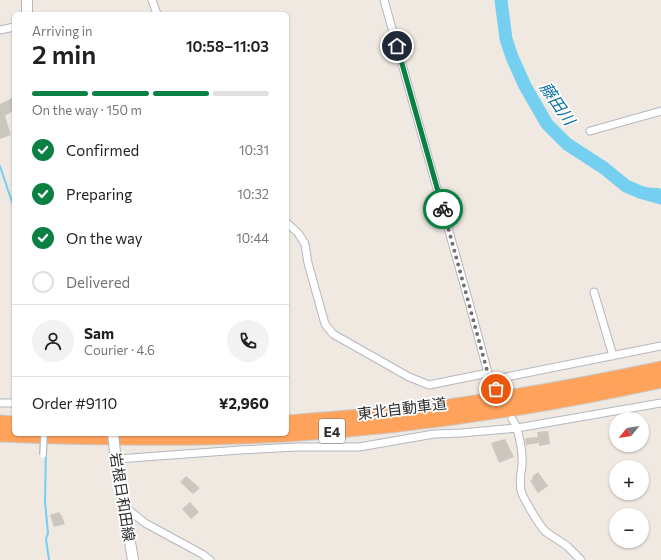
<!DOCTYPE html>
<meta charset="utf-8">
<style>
body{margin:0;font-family:Commissioner,"Noto Sans JP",sans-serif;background:#f2f2f2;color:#202124;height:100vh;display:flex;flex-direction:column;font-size:15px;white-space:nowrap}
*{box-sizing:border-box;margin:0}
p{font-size:13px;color:#757577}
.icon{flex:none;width:22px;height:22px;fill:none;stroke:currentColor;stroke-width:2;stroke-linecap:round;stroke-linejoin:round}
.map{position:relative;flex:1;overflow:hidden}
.drawer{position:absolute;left:12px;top:12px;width:277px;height:424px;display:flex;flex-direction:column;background:#fff;border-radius:6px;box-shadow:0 1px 3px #0004}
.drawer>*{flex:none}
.needle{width:26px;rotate:240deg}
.buttons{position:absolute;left:609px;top:412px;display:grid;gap:8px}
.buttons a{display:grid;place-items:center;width:40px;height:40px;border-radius:50%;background:#fff;box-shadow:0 1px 3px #0004;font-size:20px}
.pin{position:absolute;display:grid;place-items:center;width:34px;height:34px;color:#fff;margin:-17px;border:2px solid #fff;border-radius:50%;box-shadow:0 1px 4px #0007}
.courier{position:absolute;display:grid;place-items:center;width:40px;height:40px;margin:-20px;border:3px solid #0b8043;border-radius:50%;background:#fff;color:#222;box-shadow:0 1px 5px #0007}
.overview em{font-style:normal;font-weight:600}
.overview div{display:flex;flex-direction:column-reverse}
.overview{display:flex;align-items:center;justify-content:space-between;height:68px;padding:0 20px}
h1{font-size:26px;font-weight:600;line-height:30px}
.bar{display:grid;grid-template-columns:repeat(4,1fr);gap:6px 4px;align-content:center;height:48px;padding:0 20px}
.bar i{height:5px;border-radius:3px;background:#e0e0e0}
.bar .on{background:#0b8043}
.bar p{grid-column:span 4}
.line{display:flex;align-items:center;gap:10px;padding:0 20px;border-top:1px solid #e0e0e0}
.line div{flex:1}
.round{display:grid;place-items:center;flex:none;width:42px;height:42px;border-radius:21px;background:#f2f2f2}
ol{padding:0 20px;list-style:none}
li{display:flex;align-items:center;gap:12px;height:44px}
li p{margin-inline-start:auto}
li .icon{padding:4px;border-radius:50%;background:#0b8043;color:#fff;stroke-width:4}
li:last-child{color:#757577}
li i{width:22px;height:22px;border:2px solid #e0e0e0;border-radius:50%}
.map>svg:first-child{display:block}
.water{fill:url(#water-waves)}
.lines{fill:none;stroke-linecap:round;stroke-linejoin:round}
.stream{stroke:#75cff0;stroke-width:2}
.river{stroke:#75cff0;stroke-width:13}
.building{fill:#cbc7bf}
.minor-casing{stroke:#b4b7c1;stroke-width:9}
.secondary-casing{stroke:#b4b7c1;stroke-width:12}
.motorway-casing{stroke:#c9c9c9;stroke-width:15}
.minor{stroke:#fff;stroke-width:7}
.secondary{stroke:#fff;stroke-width:10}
.motorway{stroke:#ffa35c;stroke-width:13}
.pedestrian-bridge-casing{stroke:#b4b7c1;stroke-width:8;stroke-linecap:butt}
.secondary-bridge-casing{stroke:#b4b7c1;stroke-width:12;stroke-linecap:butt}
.pedestrian-bridge{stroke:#fff;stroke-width:5.5}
.secondary-bridge{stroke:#fff;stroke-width:10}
.done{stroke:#726f6d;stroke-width:4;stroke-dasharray:0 7.2}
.route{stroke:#0b8043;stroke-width:5}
.labels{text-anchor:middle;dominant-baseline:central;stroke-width:3.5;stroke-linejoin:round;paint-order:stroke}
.shield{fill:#fff;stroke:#6d6d6d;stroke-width:1}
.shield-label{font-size:14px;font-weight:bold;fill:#2e2e2e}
.street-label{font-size:15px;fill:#2e2e2e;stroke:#fff}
.water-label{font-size:16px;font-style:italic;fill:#0d6fa3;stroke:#fff}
</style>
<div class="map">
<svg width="661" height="560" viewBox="0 0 661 560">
<defs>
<pattern id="water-waves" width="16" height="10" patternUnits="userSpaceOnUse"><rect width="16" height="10" fill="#75cff0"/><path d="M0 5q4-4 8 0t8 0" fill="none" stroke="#66b2ce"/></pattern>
</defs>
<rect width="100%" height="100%" fill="#efe9e1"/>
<path class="water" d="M627,187L658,188L661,189V204Z"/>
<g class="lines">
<path class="stream" d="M0,166L14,208
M46,448L45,502L48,533L46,539L49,560"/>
<path class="river" d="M501,0L506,39L512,57L525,86L547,124L567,144L604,168L626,186L640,192L661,198"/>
</g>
<path class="building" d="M14,97V110L5,116L11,135L0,139V104Z
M548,431L550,444L539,446V443L526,445L525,438L538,437L537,432Z
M505,439L514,457L499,463L491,443Z
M538,472L548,486L538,493L530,481L533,479L532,477Z
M186,476L200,488L193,494L180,482Z
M190,502L199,512L191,519L182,509Z
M59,512L60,514H61L65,524L54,527L50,515Z"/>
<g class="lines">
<g class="minor-casing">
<path id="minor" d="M152,0L157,14
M384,0L470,306L488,373L496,389
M0,30L14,27
M590,131L661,111
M287,223L298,233L305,244L308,263L325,324L333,334L409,377L429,385L488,373
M594,292L613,356
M491,380L661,346
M0,403H14
M512,419C519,427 523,455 522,466C520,476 519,484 522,494C526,502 538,524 545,531C552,537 561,541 568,547C572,551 577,556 581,560
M117,459L240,450L298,447H359L434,434L461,433L517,428L661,403
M125,507L145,523L202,554L210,560"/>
</g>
<g class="secondary-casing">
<path id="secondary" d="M27,0V14
M115,452L133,560"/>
</g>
<g class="motorway-casing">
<path id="motorway" d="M0,422L14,423
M287,422C330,418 374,416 417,410C499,400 580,385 661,368
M0,435C96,439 192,440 287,435C413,427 538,408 661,381"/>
</g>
<use href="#minor" class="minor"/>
<use href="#secondary" class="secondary"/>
<use href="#motorway" class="motorway"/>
<g class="pedestrian-bridge-casing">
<path id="pedestrian-bridge" d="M43,455L44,434"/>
</g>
<g class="secondary-bridge-casing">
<path id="secondary-bridge" d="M113,434L115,452"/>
</g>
<use href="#pedestrian-bridge" class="pedestrian-bridge"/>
<use href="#secondary-bridge" class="secondary-bridge"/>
</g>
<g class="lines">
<path class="done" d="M443,209L488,374L496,389"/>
<path class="route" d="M397,46L443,209"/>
</g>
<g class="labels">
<rect class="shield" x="319" y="419" width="26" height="24" rx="3"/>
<g class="shield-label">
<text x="332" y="431">E4</text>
</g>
<g class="street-label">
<text transform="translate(402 408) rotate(-7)">東北自動車道</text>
<text transform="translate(123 497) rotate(81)">岩根日和田線</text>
</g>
<g class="water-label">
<text transform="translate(558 103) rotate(55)">藤田川</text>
</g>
</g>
</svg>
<div class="buttons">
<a><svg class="needle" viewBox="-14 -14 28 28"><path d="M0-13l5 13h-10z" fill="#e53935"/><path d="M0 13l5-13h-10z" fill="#757577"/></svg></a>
<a>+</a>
<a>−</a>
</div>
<div class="pin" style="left:496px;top:389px;background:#ea580c"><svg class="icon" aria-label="bag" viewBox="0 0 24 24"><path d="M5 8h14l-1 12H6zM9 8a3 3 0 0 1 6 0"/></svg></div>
<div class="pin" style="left:397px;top:46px;background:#1f2937"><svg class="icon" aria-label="home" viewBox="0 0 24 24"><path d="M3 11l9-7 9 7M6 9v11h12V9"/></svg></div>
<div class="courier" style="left:443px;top:209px"><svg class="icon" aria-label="bike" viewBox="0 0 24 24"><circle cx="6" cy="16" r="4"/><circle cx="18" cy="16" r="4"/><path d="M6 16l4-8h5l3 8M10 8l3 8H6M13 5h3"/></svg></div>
<section class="drawer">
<div class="overview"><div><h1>2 min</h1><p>Arriving in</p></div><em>10:58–11:03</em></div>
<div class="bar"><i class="on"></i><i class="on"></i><i class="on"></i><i></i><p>On the way · 150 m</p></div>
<ol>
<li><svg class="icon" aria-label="check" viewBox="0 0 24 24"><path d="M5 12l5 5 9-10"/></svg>Confirmed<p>10:31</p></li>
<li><svg class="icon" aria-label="check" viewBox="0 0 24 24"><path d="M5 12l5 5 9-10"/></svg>Preparing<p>10:32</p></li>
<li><svg class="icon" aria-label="check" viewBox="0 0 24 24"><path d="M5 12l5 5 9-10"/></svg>On the way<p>10:44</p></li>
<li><i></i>Delivered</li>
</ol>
<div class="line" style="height:72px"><a class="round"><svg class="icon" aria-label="person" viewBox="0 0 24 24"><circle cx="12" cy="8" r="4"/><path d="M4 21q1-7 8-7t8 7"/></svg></a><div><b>Sam</b><p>Courier · 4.6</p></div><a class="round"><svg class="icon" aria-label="phone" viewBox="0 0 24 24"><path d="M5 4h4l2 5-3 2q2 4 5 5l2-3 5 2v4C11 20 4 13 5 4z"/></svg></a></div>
<div class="line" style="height:52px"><div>Order #9110</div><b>¥2,960</b></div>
</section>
</div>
